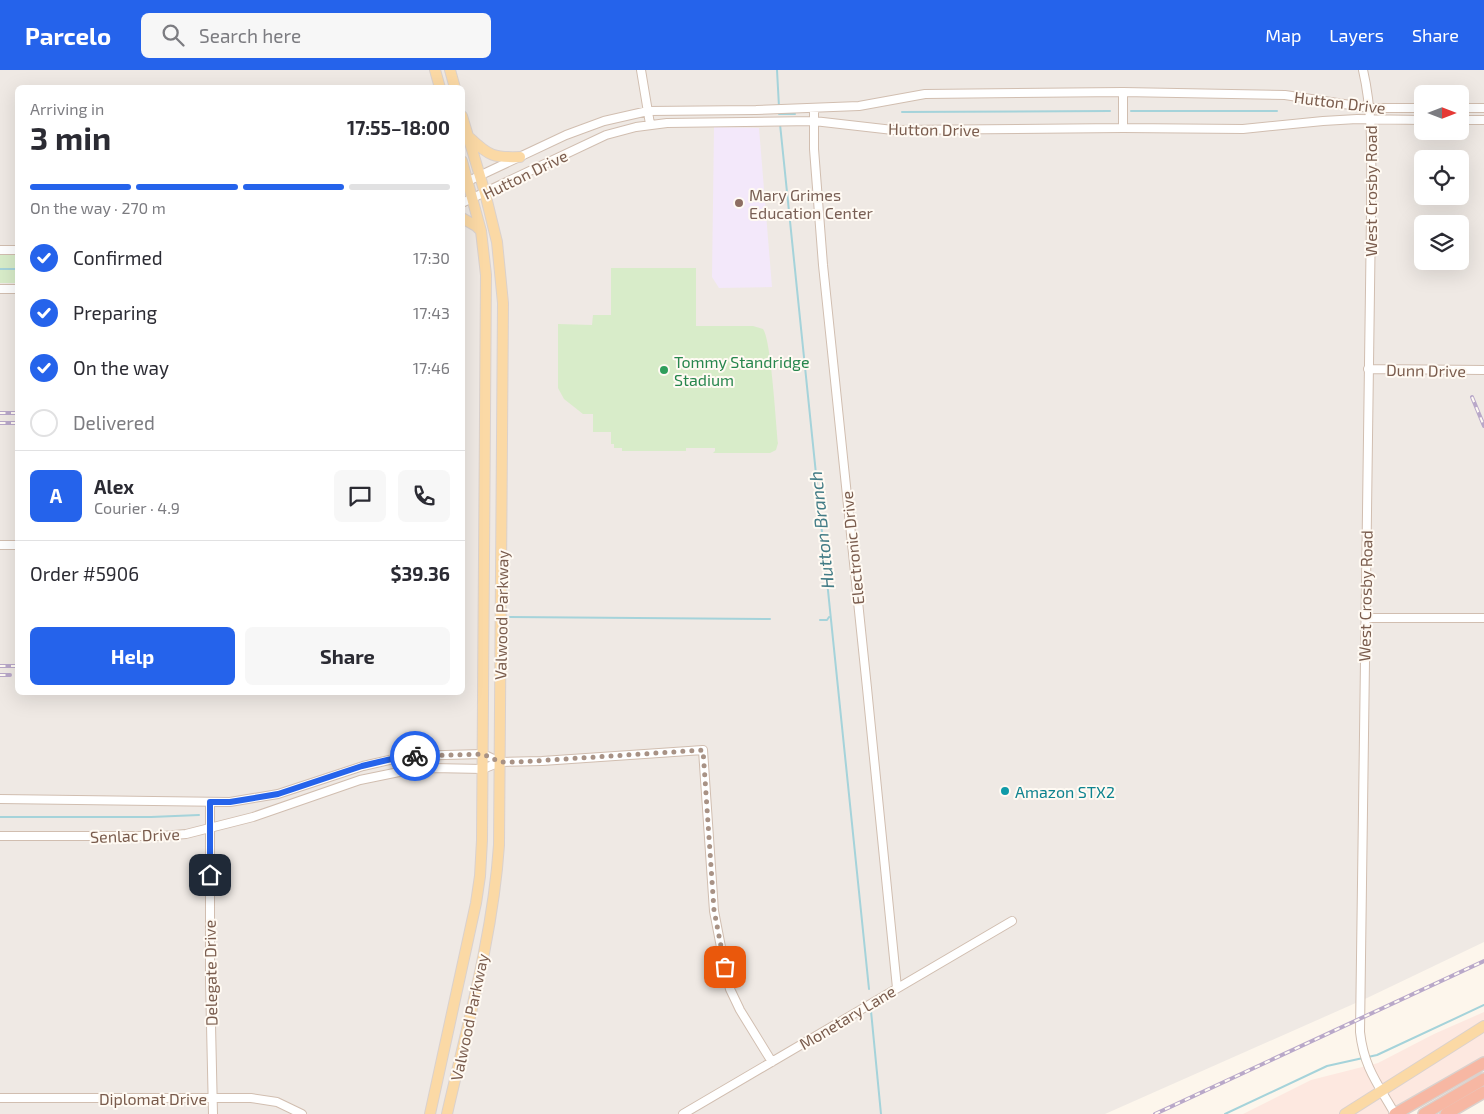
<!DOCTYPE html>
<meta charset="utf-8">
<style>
body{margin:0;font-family:"Exo 2",sans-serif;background:#f7f7f7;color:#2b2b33;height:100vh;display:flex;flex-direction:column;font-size:19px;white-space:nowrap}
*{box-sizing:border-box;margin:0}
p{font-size:16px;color:#7c7c81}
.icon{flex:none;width:28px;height:28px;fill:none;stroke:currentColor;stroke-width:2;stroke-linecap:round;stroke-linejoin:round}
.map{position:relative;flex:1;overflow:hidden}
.side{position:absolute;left:15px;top:15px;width:450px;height:610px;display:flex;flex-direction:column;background:#fff;border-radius:8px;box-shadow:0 5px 20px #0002}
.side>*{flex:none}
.needle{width:32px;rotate:90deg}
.tools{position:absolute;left:1414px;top:15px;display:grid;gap:10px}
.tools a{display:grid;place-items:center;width:55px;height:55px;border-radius:8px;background:#fff;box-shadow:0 5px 20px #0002;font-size:25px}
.pin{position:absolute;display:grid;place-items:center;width:42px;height:42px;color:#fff;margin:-21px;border-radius:10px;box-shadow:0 2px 8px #0006}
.courier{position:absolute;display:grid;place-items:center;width:50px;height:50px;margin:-25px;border:4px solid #2563eb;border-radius:50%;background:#fff;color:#222;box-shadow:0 1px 6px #0007}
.head em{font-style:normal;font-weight:700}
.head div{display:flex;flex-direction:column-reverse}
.head{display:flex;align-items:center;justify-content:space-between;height:85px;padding:0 15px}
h1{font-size:32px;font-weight:700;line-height:38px}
.bar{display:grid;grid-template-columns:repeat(4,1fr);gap:8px 5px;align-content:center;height:60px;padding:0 15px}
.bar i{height:6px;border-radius:4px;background:#e1e1e2}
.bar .selected{background:#2563eb}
.bar p{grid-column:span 4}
.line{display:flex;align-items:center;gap:12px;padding:0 15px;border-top:1px solid #e1e1e2}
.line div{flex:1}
.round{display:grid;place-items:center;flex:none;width:52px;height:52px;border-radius:8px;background:#f7f7f7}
ol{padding:0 15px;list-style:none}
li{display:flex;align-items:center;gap:15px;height:55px}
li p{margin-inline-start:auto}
li .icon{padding:5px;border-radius:50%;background:#2563eb;color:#fff;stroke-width:4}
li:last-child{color:#7c7c81}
li i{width:28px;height:28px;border:2px solid #e1e1e2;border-radius:50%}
.action{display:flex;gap:10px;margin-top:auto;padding:10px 15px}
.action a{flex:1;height:58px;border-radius:8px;background:#2563eb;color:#fff;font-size:20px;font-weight:700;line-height:58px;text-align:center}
.action a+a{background:#f7f7f7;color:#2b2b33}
header{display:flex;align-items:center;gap:30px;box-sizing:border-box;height:70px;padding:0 25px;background:#2563eb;color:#fff}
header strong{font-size:24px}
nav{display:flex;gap:28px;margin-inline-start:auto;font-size:18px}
.search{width:350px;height:45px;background:#f7f7f7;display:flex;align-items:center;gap:12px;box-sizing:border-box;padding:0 18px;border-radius:8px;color:#7c7c81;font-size:19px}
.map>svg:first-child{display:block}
.commercial{fill:#fde8e0}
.industrial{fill:#efe9e4;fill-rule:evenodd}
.education{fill:#f3e8fa}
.green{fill:#d8ecc9}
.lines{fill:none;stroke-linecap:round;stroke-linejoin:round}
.stream{stroke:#a5d3da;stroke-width:2}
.minor-casing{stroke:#d1beb0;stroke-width:10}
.major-casing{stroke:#dad1cd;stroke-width:12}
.highway-casing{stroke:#dad1cd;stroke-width:14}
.minor{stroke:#fff;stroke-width:8}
.major{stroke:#fbd9a5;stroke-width:10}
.highway{stroke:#f7b7a3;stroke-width:11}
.rail-casing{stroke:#b9a8c9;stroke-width:4}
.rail{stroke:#fffaf3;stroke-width:2;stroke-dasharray:5.5;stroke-linecap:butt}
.done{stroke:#a89285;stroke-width:5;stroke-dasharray:0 9}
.route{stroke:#2563eb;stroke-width:6}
.education-dot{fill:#8d6e63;stroke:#fffaf3;stroke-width:2}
.leisure-dot{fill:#2e9e5b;stroke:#fffaf3;stroke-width:2}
.culture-dot{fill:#0f9aa8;stroke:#fffaf3;stroke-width:2}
.labels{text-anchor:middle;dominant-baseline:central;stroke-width:4;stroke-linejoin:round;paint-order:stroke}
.street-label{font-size:16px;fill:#7a5c4d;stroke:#fffaf3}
.education-label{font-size:16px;fill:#785e54;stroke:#fffaf3;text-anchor:start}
.leisure-label{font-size:16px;fill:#27864d;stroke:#fffaf3;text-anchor:start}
.culture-label{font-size:16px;fill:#0d838f;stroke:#fffaf3;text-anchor:start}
.water-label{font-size:18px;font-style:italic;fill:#437c86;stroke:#fffaf3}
</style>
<header>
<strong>Parcelo</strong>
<div class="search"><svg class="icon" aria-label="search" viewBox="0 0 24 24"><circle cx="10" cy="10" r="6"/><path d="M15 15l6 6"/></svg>Search here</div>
<nav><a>Map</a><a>Layers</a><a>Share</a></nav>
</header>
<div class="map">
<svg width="1484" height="1044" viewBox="0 0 1484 1044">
<rect width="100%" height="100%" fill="#fdf6ec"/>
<path class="commercial" d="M1484,942V996L1401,1044H1243L1311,1010L1378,993L1434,964Z"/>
<path class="industrial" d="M0,0H1484V872L1367,928L1105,1044H0ZM18,18H462V622H18ZM1422,24H1460V61H1422ZM1422,89H1460V126H1422ZM1422,154H1460V191H1422Z"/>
<path class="education" d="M714,57L759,58L772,217L719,218L712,207Z"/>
<path class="green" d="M0,183H17V213H0Z
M611,198H696V256H753L763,259C771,269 776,354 778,373L776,380L770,383H713L715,381V378H686V381H622V378H614V374H611V362H593V344H583L564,329L558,318V254L592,255L593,245H611Z"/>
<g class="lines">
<path class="stream" d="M777,0L779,37
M1131,41H1277
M902,42L1110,41
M779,44H795
M780,54L869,919
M0,199H18
M510,547L770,549
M820,550H827L829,547
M0,747H151L199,745
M871,941L881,1044
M1368,987L1377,985L1484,935
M1225,1044L1327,996L1363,988"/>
<g class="minor-casing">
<path id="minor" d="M641,0L650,54
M1363,0C1374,47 1371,96 1371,145L1360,962C1364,998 1378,1014 1395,1044
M1123,22V58
M814,38V79L823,195L867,618L897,918
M1460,38H1484
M1460,50H1484
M462,114L566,65L604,51L648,41L756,40L859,36L925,24L1123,22L1285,25L1370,38H1422
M462,133L606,65L636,57L667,53L814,51L893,60L1123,58L1243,59L1323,51L1357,49L1422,50
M0,180H18
M0,219H18
M1368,299L1484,300
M0,475H18
M1365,548H1484
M0,729L230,732L278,724L363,696L407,686L483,684L500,692
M210,732V910L213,1044
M0,766H162L186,764L253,747L360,710L399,702L432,698L483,699L500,692L542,691L703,680L714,841L726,903L730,919L740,940L772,992
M0,1028H251L277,1032L302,1044
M683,1044L1012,851"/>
</g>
<g class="major-casing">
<path id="major" d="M435,0L440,18
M450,0L455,18
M470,68C489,86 494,88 520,87
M462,148L476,156L481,161
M430,1044L476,833L480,806L482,770L486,205L481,161L462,91
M447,1044C467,956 493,866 499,775L503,233L497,172L485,123L462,46
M1345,1044L1484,956"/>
</g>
<g class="highway-casing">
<path id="highway" d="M1395,1044L1484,993
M1424,1044L1484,1009
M1446,1044L1484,1022"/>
</g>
<use href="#minor" class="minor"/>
<use href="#major" class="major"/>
<use href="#highway" class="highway"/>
<g class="rail-casing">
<path id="rail" d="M1472,327L1484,356
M0,343H18
M0,353H18
M0,596H18
M0,605H10
M1155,1044L1484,891"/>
</g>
<use href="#rail" class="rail"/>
</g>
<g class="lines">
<path class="done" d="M415,686L483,684L500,692H519L703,680L714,840L725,897"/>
<path class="route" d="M210,805V732H230L278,724L362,696L396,688L415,686"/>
</g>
<circle class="education-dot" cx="739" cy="133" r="5"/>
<circle class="leisure-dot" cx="664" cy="300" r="5"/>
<circle class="culture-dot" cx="1005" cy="721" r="5"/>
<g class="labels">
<g class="street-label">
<text transform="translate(1340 32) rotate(7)">Hutton Drive</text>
<text transform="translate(934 59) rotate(1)">Hutton Drive</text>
<text transform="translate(525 104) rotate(-26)">Hutton Drive</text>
<text transform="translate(1370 121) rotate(-90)">West Crosby Road</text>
<text transform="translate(1426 300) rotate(1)">Dunn Drive</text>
<text transform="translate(852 478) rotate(-96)">Electronic Drive</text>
<text transform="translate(1365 526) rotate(-89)">West Crosby Road</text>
<text transform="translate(501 545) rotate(-89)">Valwood Parkway</text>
<text transform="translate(135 765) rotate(-2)">Senlac Drive</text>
<text transform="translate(210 903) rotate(-91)">Delegate Drive</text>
<text transform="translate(469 947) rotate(-78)">Valwood Parkway</text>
<text transform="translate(847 947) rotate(-31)">Monetary Lane</text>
<text x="153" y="1028">Diplomat Drive</text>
</g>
<g class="education-label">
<text x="749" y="124">Mary Grimes<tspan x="749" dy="18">Education Center</tspan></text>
</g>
<g class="leisure-label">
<text x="674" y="291">Tommy Standridge<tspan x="674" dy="18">Stadium</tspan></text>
</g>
<g class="culture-label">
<text x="1015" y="721">Amazon STX2</text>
</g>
<g class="water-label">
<text transform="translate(821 460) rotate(-96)">Hutton Branch</text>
</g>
</g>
</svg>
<div class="tools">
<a><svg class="needle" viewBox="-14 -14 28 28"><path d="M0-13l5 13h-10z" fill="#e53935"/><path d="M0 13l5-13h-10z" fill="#7c7c81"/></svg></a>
<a><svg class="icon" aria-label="locate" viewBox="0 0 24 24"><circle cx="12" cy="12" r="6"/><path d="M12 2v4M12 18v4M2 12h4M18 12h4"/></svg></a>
<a><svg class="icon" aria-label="layers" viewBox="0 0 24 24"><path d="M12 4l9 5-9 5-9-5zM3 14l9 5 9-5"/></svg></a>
</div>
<div class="pin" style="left:725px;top:897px;background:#ea580c"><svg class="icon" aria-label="bag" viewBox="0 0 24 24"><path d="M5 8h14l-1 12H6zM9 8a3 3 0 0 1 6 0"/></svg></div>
<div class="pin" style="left:210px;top:805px;background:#1f2937"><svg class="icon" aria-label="home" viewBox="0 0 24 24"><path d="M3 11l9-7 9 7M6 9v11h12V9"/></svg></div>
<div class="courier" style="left:415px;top:686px"><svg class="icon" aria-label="bike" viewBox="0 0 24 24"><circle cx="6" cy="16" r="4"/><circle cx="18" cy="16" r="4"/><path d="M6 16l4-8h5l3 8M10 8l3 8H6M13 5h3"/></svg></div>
<section class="side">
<div class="head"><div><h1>3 min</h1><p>Arriving in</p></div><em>17:55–18:00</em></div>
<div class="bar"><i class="selected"></i><i class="selected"></i><i class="selected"></i><i></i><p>On the way · 270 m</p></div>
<ol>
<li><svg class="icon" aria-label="check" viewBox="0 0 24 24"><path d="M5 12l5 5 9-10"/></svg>Confirmed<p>17:30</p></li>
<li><svg class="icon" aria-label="check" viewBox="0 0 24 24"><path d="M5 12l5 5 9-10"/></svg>Preparing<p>17:43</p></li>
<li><svg class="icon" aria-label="check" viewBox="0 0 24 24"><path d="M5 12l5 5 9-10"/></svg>On the way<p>17:46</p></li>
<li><i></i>Delivered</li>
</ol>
<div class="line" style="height:90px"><b class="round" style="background:#2563eb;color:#fff">A</b><div><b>Alex</b><p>Courier · 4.9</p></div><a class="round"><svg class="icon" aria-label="chat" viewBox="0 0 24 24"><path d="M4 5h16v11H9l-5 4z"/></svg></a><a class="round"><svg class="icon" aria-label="phone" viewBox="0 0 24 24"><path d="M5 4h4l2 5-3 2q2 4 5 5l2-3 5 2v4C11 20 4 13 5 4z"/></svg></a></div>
<div class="line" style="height:65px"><div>Order #5906</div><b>$39.36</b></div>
<div class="action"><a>Help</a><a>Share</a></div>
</section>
</div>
